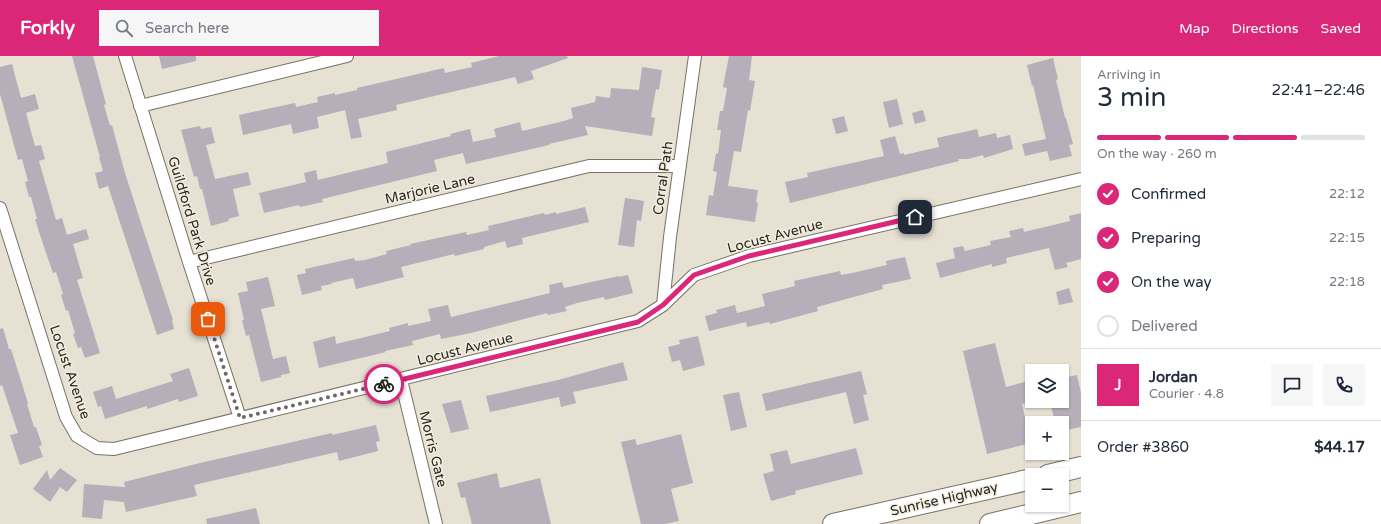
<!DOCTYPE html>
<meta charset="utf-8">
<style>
body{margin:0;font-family:"Varela Round",sans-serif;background:#f6f6f7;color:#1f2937;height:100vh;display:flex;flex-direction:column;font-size:15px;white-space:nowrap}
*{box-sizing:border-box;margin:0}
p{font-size:13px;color:#747a83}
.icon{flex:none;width:22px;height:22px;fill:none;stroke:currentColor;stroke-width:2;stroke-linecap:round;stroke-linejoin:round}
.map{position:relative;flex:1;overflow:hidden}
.side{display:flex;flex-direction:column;background:#fff;width:300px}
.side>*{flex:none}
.buttons{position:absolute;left:1025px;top:308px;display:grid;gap:8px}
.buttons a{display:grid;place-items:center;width:44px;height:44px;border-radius:0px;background:#fff;box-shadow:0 1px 3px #0004;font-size:20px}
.pin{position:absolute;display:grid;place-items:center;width:34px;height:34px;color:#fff;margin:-17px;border-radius:8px;box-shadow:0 2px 6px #0006}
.courier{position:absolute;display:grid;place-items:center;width:40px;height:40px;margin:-20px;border:3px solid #db2777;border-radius:50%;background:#fff;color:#222;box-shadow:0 1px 5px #0007}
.summary em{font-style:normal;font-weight:600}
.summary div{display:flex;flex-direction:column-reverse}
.summary{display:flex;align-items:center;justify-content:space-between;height:68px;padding:0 16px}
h1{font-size:26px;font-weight:600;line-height:30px}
.bar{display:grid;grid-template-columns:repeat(4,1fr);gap:6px 4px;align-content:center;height:48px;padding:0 16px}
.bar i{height:5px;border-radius:3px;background:#e0e1e3}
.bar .selected{background:#db2777}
.bar p{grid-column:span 4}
.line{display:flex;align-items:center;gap:10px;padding:0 16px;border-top:1px solid #e0e1e3}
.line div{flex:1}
.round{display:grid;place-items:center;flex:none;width:42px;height:42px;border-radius:0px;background:#f6f6f7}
ol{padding:0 16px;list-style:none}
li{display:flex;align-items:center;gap:12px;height:44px}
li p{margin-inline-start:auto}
li .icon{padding:4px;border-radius:50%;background:#db2777;color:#fff;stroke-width:4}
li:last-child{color:#747a83}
li i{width:22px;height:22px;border:2px solid #e0e1e3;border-radius:50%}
header{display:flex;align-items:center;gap:24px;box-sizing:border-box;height:56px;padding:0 20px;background:#db2777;color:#fff}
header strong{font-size:19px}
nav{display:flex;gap:22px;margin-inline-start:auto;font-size:14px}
.search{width:280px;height:36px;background:#f6f6f7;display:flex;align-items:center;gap:10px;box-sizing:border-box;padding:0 14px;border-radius:0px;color:#747a83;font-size:15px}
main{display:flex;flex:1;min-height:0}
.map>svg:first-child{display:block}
.building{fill:#b6aeb9}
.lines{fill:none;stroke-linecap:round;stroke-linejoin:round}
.minor-casing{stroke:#777266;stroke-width:14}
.trunk-casing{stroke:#777266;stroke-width:22}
.minor{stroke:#fff;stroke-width:12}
.trunk{stroke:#fff;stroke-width:20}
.done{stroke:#6c6961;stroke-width:4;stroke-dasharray:0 7.2}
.route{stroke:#db2777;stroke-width:5}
.labels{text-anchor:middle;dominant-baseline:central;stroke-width:3;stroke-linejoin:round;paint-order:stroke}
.street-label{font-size:14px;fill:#2a2823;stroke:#f4eee0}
</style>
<header>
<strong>Forkly</strong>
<div class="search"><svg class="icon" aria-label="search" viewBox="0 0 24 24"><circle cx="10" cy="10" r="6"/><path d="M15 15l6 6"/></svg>Search here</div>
<nav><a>Map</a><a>Directions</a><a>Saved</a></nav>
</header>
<main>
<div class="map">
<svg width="1081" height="468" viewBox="0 0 1081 468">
<rect width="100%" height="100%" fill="#e6e1d3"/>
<path class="building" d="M72,0H93L106,48L104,49L110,70L112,69L125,117L142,170L173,264H172L174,273L157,279L108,130L99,133L95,117L103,115L99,101H100Z
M159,0H196V5L162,13Z
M499,0H567L568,2L531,15L534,23L518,28L515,21L396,49L397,54L358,63L362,81L351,83L345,54L317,61L319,72L293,78L291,68L243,79L239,59L295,47L296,51L318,46L317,41L335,37V39L357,34V32L444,12L445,17L472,11L471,7Z
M729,0H752L749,24L755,25L750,55L748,54L741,96L734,95L728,130L758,134L756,146L758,147L755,166L706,159L709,139L713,140L717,116L713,115L716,97L718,98L721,74H717L720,55H723L727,32L723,31Z
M1053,2L1058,23L1056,24L1065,62H1066L1073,88L1069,89L1072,100L1050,105L1047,95L1025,100L1022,88L1046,83L1033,29L1032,30L1027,9Z
M12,8L21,42L35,38L39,53L26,57L35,90L41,89L45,103L39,105L56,164L62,162L67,179L86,173L89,183L73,188L83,222L77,224L100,297L85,302L81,291L78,292L73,278L75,277L68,254L66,255L61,239L63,238L56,216L53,217L41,182L35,163H37L31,141H29L25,126L28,125L22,103L18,104L0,38V11Z
M642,11L662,14L659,34L656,33L651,61L655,62L652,80L585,70L588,79L549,88V89L466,108L463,97L434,104L437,115L322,143L323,146L300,151L299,149L264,157L259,137L306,126L304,117L316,114L318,124L388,107L386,96L451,80L450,78L470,73L473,86L496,81L494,73L520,66L522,75L564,65L573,62L571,52L595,46L596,40L610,42L611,32L639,34Z
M897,43L903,68L889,72L883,46Z
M923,54L926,65L915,68L912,57Z
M844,60L848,75L836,78L832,63Z
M200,70L201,73L211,71L215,87L206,89L215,123L248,116L251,129L233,133L239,160L228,163L229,165L211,170L202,133H200L197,120L194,121L181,74Z
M977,73L979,81L996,77L997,82L1010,79L1013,93L984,102L983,99L968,103H958L959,105L790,147L785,126L808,121L807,117L884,100L880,84L895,80L900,98L904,97V99L939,91L937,82Z
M625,142L644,145L641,165L637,164L634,191L618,189Z
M585,151L589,166L522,182L523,188L507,192L505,185L484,191V193L455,200L454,198L401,211L404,221L356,233L353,222L331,227L332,228L321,230L322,234L302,239L297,219L306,217L305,213L354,202L355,205L365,204L387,198L386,195L411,189L410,188L466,176L467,179L489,174L488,170L544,157L545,159L556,156V158Z
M1081,157V203L1066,207L1068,211L1055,214L1049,192L1006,202L1007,207L992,211V208L940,222L936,207L955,202L953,192L963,190L965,195L991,189L990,185L1011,181L1009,175L1023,172L1024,176L1070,165L1069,160Z
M905,201L911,223L882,229L883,233L817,251L818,255L770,268L769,266L747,271L746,266L709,275L705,260L717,257L716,254L735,249L737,257L765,250L762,238L795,230L794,225L840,215L841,219L852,217L887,209L886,205Z
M628,219L633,237L605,244L604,241L577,247L565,251L567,255L548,259L547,257L471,277L441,283L440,278L412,285L413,289L385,295L386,296L319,312L313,286L335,280L336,288L390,275L389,272L408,267V270L431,265L428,253L448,249L451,261L550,237L549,229L562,226L564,232L619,220V221Z
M268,221L275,250L261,253L273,303L286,300L290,317L281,319V321L261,326L249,279L246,280L242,264H244L238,237L248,235L246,226Z
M1069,232L1073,246L1059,249L1056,236Z
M3,272L9,293H11L28,347L27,348L34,371H36L42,389L39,390L43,401L20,409L10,379L18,377L2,329L0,330V273Z
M698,280L705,309L683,315L680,304L672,306L668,291L680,288L679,284Z
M995,287L1006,331L1032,324V346L1022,348L1031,387L987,398L963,295Z
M623,306L628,324L573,336L576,347L561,351L559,341L490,356L486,340L558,324Z
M189,312L198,340L179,346L178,343L147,353V350L105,363L101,350L98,351L93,336L112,330L116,343L173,325L170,318Z
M861,315L867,338L863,339L869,364L854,368L846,336L766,355L762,338Z
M1077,319L1081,337V371L1062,375V367H1055L1050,345H1062V322Z
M739,336L747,371L731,375L723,339Z
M461,344L469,373L451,377L442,348Z
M376,369L380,385L376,386L378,395L339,405L337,396L194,429L197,440L126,456L124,446L104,444L102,463L82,461L84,428L125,431L124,426L200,407L332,377V379Z
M681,378L693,427L671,433L679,465L665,468H641L621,386L635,383L637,389Z
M856,392L863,418L795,435L796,438L771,445L763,418L774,415L770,398L787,394L791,408Z
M60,412L77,424L67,436L60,431L50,446L33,433L47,414L50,424Z
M497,417L500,432L540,422L551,468H472L465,441L461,442L457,427Z
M256,452L260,468H207L206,463Z"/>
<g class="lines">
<g class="minor-casing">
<path id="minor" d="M125,0L189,206L240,362
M140,50L347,0
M0,152L66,361L77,380L97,392L114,393L638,265L663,249L694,219L749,200L1081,123
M189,206L589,110H680
M663,249L670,181L695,0
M401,324L436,468"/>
</g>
<g class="trunk-casing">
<path id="trunk" d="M1048,419L1081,411
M833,468L1032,423
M990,468L1081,446"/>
</g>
<use href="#minor" class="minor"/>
<use href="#trunk" class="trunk"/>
</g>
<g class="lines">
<path class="done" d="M208,263L240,362L384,328"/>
<path class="route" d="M384,328L638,266L663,249L694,219L749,200L915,161"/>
</g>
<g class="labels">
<g class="street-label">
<text transform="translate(663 122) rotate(-82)">Corral Path</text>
<text transform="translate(430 133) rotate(-13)">Marjorie Lane</text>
<text transform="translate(192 165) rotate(73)">Guildford Park Drive</text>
<text transform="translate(775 180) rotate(-15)">Locust Avenue</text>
<text transform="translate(465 293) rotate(-14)">Locust Avenue</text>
<text transform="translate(70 316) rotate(71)">Locust Avenue</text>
<text transform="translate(433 393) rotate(76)">Morris Gate</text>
<text transform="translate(944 443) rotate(-13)">Sunrise Highway</text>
</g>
</g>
</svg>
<div class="buttons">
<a><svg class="icon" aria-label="layers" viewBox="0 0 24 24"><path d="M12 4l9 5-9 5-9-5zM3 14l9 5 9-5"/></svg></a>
<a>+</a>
<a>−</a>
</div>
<div class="pin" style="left:208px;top:263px;background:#ea580c"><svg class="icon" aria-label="bag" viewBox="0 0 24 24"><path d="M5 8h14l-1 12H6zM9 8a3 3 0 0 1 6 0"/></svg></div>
<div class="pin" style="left:915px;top:161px;background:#1f2937"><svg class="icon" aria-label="home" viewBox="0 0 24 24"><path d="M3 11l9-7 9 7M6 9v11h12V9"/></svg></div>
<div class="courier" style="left:384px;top:328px"><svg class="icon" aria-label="bike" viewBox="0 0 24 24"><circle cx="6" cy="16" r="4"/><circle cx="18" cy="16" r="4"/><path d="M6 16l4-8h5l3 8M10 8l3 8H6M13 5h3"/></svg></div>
</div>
<section class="side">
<div class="summary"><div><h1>3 min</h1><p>Arriving in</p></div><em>22:41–22:46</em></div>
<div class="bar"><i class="selected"></i><i class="selected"></i><i class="selected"></i><i></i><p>On the way · 260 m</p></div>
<ol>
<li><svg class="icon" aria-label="check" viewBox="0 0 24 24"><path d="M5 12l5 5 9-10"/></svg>Confirmed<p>22:12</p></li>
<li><svg class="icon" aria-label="check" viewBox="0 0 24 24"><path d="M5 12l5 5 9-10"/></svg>Preparing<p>22:15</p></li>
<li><svg class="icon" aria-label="check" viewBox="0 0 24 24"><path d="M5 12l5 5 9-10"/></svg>On the way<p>22:18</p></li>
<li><i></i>Delivered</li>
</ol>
<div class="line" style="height:72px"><b class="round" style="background:#db2777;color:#fff">J</b><div><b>Jordan</b><p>Courier · 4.8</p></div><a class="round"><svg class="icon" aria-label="chat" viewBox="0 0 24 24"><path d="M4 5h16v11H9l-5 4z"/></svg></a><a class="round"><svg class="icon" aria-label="phone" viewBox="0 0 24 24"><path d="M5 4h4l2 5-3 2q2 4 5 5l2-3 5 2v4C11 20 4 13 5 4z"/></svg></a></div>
<div class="line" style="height:52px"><div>Order #3860</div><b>$44.17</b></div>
</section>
</main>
